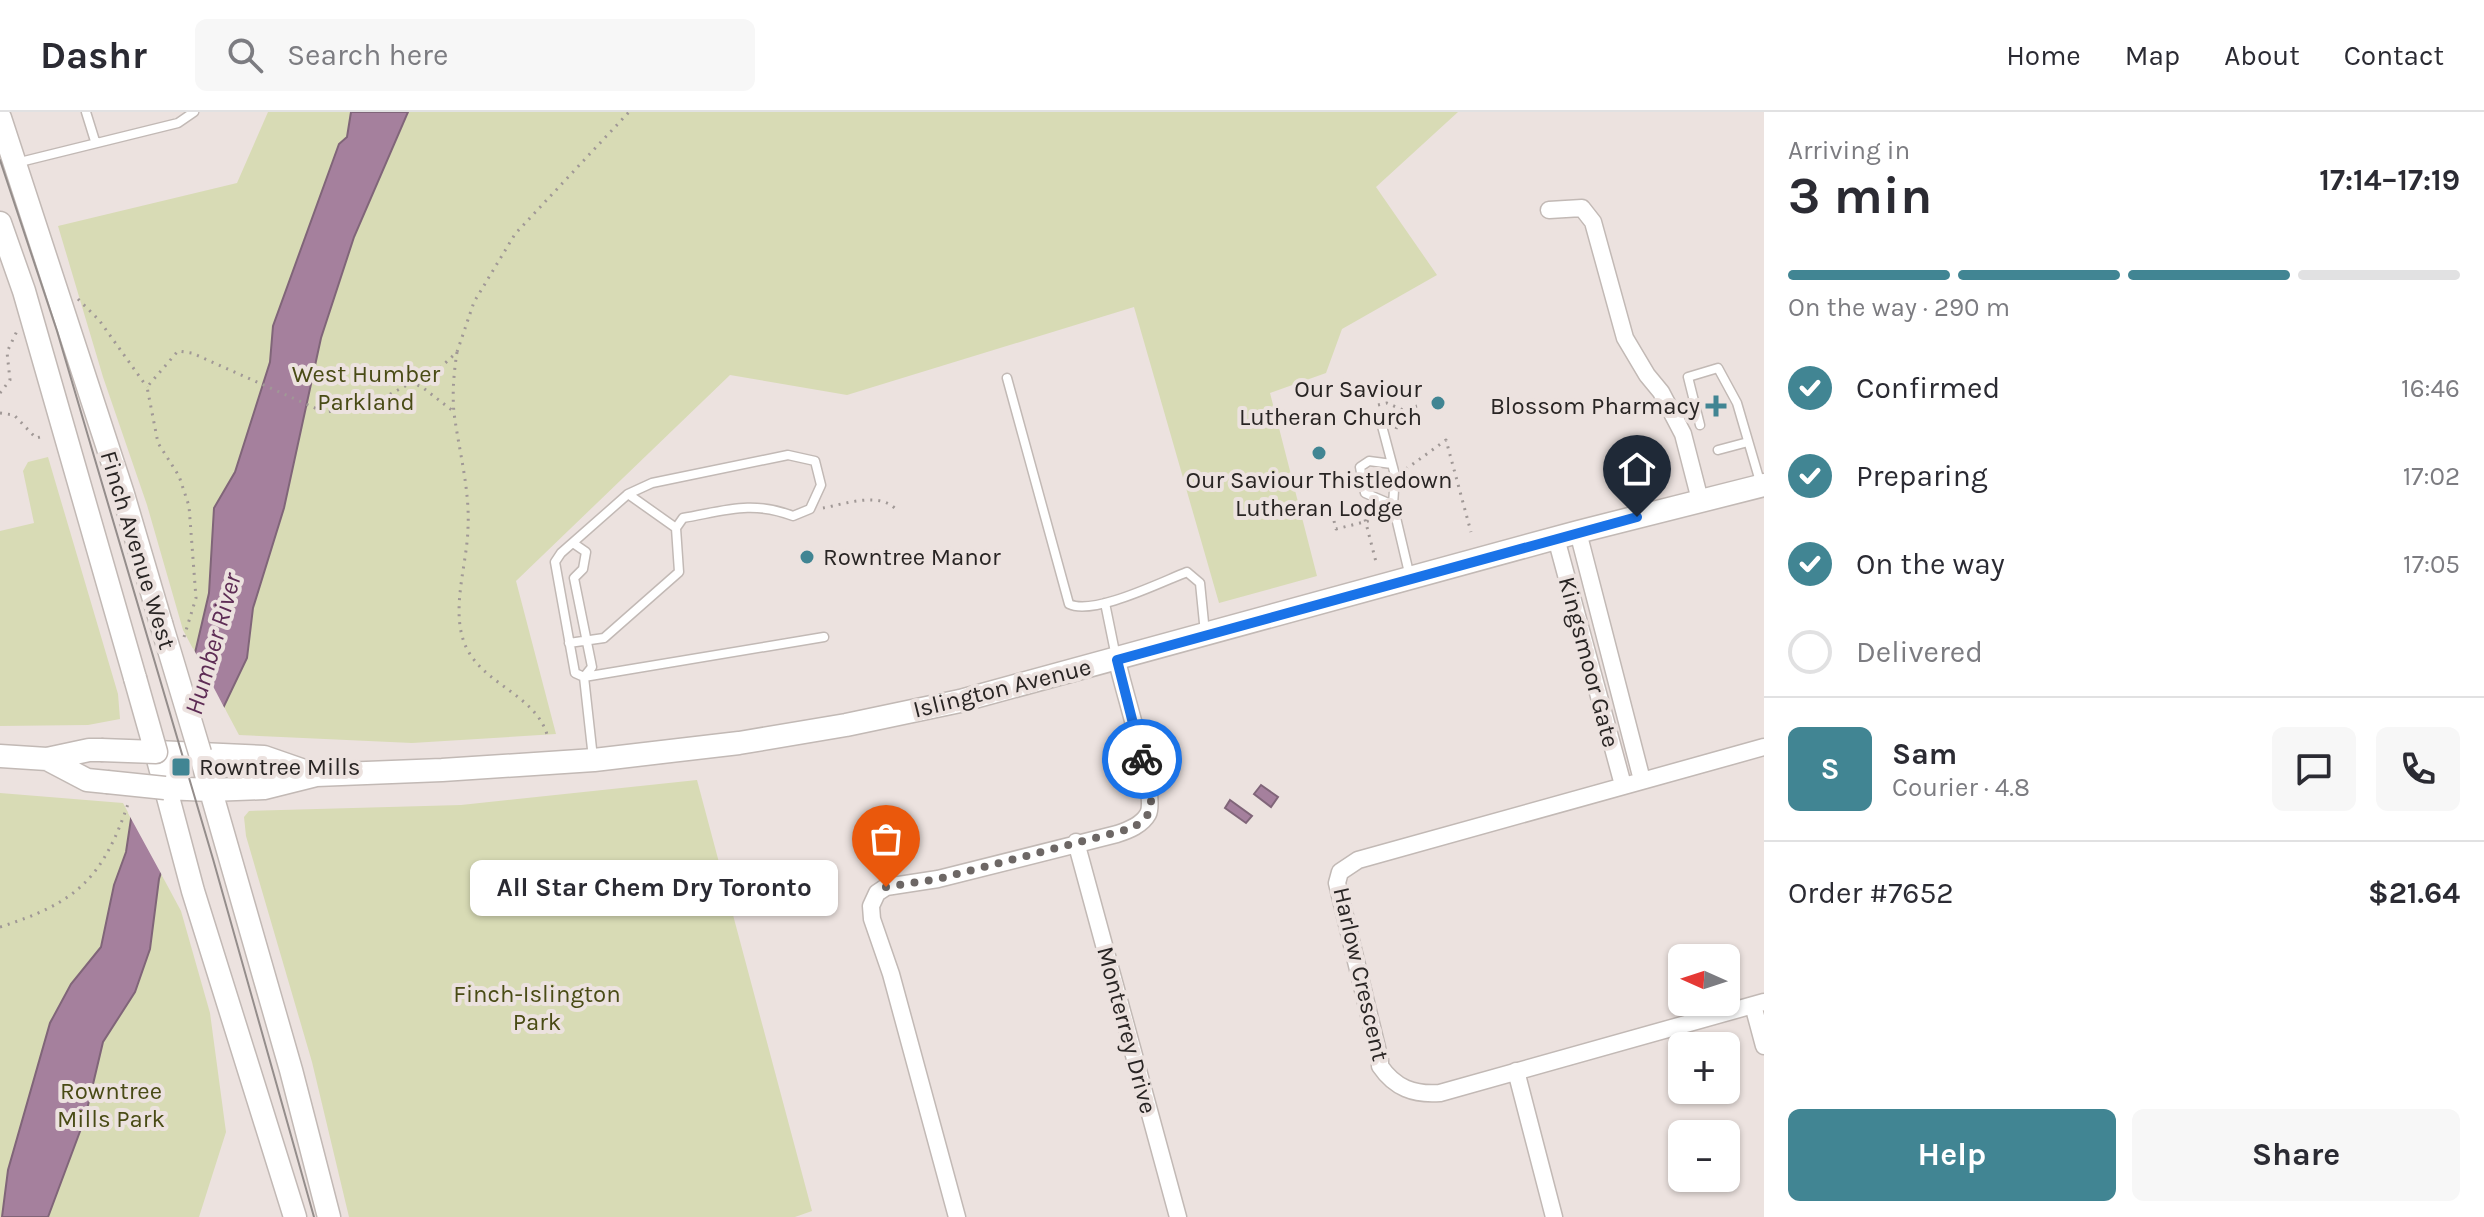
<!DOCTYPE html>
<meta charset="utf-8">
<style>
body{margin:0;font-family:Karla,sans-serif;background:#f7f7f7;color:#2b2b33;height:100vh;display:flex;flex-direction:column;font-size:30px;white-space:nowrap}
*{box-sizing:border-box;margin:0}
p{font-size:26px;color:#7c7c81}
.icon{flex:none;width:44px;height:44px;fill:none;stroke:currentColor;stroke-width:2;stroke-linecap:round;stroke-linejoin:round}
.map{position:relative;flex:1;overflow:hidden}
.details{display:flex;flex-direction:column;background:#fff;width:720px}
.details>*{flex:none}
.needle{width:52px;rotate:273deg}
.buttons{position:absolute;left:1668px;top:832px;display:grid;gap:16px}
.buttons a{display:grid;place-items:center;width:72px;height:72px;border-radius:12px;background:#fff;box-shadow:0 2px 6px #0004;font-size:40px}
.pin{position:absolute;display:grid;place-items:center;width:68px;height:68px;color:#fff;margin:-82px -34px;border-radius:50% 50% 50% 0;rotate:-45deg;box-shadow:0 0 8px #0007}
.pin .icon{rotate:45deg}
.courier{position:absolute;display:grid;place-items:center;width:80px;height:80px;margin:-40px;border:6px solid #1a73e8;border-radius:50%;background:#fff;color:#222;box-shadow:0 2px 10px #0007}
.bubble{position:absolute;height:56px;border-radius:12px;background:#fff;box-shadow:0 2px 6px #0004;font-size:26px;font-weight:700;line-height:56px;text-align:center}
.head em{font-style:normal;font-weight:700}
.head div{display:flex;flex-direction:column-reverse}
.head{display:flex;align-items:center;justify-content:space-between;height:136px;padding:0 24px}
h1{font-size:52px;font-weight:700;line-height:60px}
.bar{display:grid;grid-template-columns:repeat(4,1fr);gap:12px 8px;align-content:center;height:96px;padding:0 24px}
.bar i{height:10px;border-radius:6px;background:#e1e1e2}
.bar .on{background:#418593}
.bar p{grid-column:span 4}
.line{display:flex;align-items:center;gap:20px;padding:0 24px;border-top:2px solid #e1e1e2}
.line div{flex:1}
.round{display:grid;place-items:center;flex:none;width:84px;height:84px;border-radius:12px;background:#f7f7f7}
ol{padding:0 24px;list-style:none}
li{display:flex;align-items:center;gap:24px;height:88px}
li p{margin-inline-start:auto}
li .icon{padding:8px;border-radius:50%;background:#418593;color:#fff;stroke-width:4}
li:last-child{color:#7c7c81}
li i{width:44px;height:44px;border:4px solid #e1e1e2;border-radius:50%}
.action{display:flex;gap:16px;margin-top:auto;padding:16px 24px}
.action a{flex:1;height:92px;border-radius:12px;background:#418593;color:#fff;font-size:32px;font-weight:700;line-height:92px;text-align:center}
.action a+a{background:#f7f7f7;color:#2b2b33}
header{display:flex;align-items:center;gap:48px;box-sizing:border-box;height:112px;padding:0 40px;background:#fff;border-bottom:2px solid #e1e1e2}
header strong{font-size:38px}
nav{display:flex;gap:44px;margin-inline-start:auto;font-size:28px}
.search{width:560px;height:72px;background:#f7f7f7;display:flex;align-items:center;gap:20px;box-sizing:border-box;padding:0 28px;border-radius:12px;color:#7c7c81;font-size:30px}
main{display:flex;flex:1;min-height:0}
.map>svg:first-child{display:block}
.green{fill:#d8dbb5}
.water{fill:#a5809d;stroke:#806579;stroke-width:2}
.pier{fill:#ece2df}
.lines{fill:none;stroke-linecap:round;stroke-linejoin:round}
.service-casing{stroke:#c2b9b5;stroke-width:11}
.minor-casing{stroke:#c2b9b5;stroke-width:19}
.secondary-casing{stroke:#c2b9b5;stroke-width:25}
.path{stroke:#a09896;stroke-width:3;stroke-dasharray:2 6;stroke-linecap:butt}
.service{stroke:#fff;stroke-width:8}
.minor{stroke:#fff;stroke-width:16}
.secondary{stroke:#fff;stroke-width:22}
.tram{stroke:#948d8b;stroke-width:2}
.secondary-bridge-casing{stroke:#c2b9b5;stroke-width:25;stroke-linecap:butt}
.secondary-bridge{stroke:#fff;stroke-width:22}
.done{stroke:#6d6765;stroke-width:8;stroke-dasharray:0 14.4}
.route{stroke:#1a73e8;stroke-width:10}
.poi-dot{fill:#418593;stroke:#ece2df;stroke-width:3}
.labels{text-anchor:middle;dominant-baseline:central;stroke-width:8;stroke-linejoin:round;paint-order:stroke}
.park-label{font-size:24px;fill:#494b15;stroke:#ece2df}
.poi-label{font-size:24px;fill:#292524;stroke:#ece2df;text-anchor:end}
.street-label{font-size:24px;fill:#292524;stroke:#ece2df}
.water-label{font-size:26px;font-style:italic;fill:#5e2c55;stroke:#ece2df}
</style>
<header>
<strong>Dashr</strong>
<div class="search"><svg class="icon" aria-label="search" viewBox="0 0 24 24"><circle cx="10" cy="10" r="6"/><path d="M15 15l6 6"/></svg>Search here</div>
<nav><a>Home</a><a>Map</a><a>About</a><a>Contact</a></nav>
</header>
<main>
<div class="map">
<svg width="1764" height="1105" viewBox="0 0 1764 1105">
<rect width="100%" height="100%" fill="#ece2df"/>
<path class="green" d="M268,0H1458L1376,75L1437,163L1342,217L1326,261L1270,281L1317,464L1219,491L1134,195L847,283L730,263L516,469L556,622L412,631L239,623L183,518L147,393L103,265L58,114L237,71Z
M48,345L118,582L120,607L88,613L0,614V419L34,411L23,359L28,350Z
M697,668L812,1099L795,1105H349L312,950L246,724L244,705L249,699L461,693Z
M0,681L123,691L181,799L210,901L226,1020L199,1105H0Z"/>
<path class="water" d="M351,0H408L354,125L321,226L284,396L253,496L247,546L192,661L159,767L150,837L135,880L103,930L85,1006L48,1105H2L8,1058L50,911L71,872L101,835L114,773L126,740L132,700L155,650L195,541L209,481L214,396L235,360L270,250L273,214L339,32L347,25Z
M1261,673L1278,685L1271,695L1254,682Z
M1230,688L1252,704L1246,711L1225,696Z"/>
<path class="pier" d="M193,536L226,599L196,663L164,767L128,701L151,648Z"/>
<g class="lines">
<g class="service-casing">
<path id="service" d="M86,0L95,29
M16,51L178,11L194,0
M1007,266L1069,492C1093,504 1161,470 1187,460L1200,471L1205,521
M1700,313L1688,265L1718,256L1737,291L1761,373
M1382,314L1395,363L1393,393L1410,465
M1718,338L1748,330
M1392,352L1369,349L1360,355L1365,381L1393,393
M628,382L652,371L788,343L815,349L821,373L810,397L793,404C752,388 724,399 683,406L676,416
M573,431L586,440L583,457L574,466L592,555L584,565L593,646
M1105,491L1116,545
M569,531L604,526L679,460L676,416L628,382L561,441L555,450L575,561L584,565L824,525"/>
</g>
<g class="minor-casing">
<path id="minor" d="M1549,98L1582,96L1593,110L1625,226L1647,263L1661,280L1683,322L1700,388
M1578,420L1642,668
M1556,426L1623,673
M1764,635L1358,748L1340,760L1337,771L1380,948V954C1395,976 1414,983 1440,981L1764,890
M1076,730L1178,1105
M1753,893L1764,934
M1516,959L1554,1105
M957,1105L891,862L872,807L871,794L877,781L886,775L938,767L1117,722C1129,718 1142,713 1148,702C1158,683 1122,575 1117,548"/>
</g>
<g class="secondary-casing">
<path id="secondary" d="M0,6L123,382L161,511
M0,111L24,179L135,566
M200,641L291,958L329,1105
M0,644L47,647L89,638H101
M47,647L87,668L107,670
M165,676L210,678L264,676L316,663L442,658L594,648L739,631L846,613L960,589L1578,420L1764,373
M295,1105L193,779L156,640L264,645L316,663"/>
</g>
<path class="path" d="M78,187L99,208L147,275
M457,240C454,260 452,280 454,301C459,339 470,378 468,416C467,455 449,501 467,537C486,574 538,584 548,626
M410,270L422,275L453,299
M0,281L10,268L7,240L17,219
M1378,293L1387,291L1403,298L1417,294
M0,301L14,303L36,326L45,324
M1396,317L1403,298
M1406,357L1446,328L1471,420
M1361,392L1376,450
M823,396C845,392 883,378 898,400
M1334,409L1336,417L1384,405
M184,525L196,486L189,394L179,364L158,331L147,275L178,239L192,241L324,300L345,298L381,287L441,255L457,240L474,190L515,122L629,0
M0,815C76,791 103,767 129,689"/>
<use href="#service" class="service"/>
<use href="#minor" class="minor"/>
<use href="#secondary" class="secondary"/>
<path class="tram" d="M0,48L57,219L213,747L314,1105"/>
<g class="secondary-bridge-casing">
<path id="secondary-bridge" d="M161,511L200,641
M101,638L156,640L135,566
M107,670L165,676"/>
</g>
<use href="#secondary-bridge" class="secondary-bridge"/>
</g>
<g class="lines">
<path class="done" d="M886,775L938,767L1133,716C1138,712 1145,707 1148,702C1156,688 1146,661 1142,647"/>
<path class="route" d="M1142,647L1117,548L1637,405"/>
</g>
<g class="poi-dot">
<circle cx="1438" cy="291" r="8"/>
<path d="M1712 282h8v8h8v8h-8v8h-8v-8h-8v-8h8z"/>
<circle cx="1319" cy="341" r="8"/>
<circle cx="807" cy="445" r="8"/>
<rect x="171" y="645" width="20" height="20" rx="4"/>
</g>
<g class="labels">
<g class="park-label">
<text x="366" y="262">West Humber<tspan x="366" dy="28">Parkland</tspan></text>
<text x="537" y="882">Finch-Islington<tspan x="537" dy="28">Park</tspan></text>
<text x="111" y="979">Rowntree<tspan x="111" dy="28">Mills Park</tspan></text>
</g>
<g class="poi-label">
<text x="1422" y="277">Our Saviour<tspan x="1422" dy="28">Lutheran Church</tspan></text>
<text x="1700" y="294">Blossom Pharmacy</text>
<text x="1319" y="368" text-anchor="middle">Our Saviour Thistledown<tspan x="1319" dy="28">Lutheran Lodge</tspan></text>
<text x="823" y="445" text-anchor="start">Rowntree Manor</text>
<text x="199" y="655" text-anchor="start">Rowntree Mills</text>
</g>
<g class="street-label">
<text transform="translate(138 438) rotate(73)">Finch Avenue West</text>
<text transform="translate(1589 550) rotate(75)">Kingsmoor Gate</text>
<text transform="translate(1002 576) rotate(-14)">Islington Avenue</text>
<text transform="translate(1361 862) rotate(77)">Harlow Crescent</text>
<text transform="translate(1127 918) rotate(75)">Monterrey Drive</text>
</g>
<g class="water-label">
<text transform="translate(213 532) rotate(-74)">Humber River</text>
</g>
</g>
</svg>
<div class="buttons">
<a><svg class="needle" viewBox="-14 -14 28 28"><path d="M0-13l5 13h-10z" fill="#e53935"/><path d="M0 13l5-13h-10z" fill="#7c7c81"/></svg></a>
<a>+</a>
<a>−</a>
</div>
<div class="pin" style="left:886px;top:775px;background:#ea580c"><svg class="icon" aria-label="bag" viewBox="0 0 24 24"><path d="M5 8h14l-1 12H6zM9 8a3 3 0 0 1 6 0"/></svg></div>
<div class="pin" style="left:1637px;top:405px;background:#1f2937"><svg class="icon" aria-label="home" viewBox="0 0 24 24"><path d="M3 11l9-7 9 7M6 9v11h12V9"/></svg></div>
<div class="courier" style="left:1142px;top:647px"><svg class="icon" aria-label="bike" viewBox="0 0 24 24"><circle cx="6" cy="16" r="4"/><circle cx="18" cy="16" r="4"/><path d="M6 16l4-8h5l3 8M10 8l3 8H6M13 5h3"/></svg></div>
<div class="bubble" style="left:470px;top:748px;width:368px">All Star Chem Dry Toronto</div>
</div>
<section class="details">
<div class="head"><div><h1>3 min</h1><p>Arriving in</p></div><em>17:14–17:19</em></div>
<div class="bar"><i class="on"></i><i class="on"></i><i class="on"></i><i></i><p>On the way · 290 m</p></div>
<ol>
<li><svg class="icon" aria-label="check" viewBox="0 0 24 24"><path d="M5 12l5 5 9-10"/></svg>Confirmed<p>16:46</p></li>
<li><svg class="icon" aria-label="check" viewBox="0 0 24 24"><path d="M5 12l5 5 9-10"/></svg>Preparing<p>17:02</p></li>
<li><svg class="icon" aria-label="check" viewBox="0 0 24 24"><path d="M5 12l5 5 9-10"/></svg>On the way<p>17:05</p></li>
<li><i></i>Delivered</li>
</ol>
<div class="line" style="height:144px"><b class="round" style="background:#418593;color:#fff">S</b><div><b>Sam</b><p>Courier · 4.8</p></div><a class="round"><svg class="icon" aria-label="chat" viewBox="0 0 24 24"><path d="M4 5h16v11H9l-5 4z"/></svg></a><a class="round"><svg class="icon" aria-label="phone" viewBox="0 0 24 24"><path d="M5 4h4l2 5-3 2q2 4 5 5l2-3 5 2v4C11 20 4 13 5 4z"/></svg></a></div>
<div class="line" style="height:104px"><div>Order #7652</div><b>$21.64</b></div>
<div class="action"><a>Help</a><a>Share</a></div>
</section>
</main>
